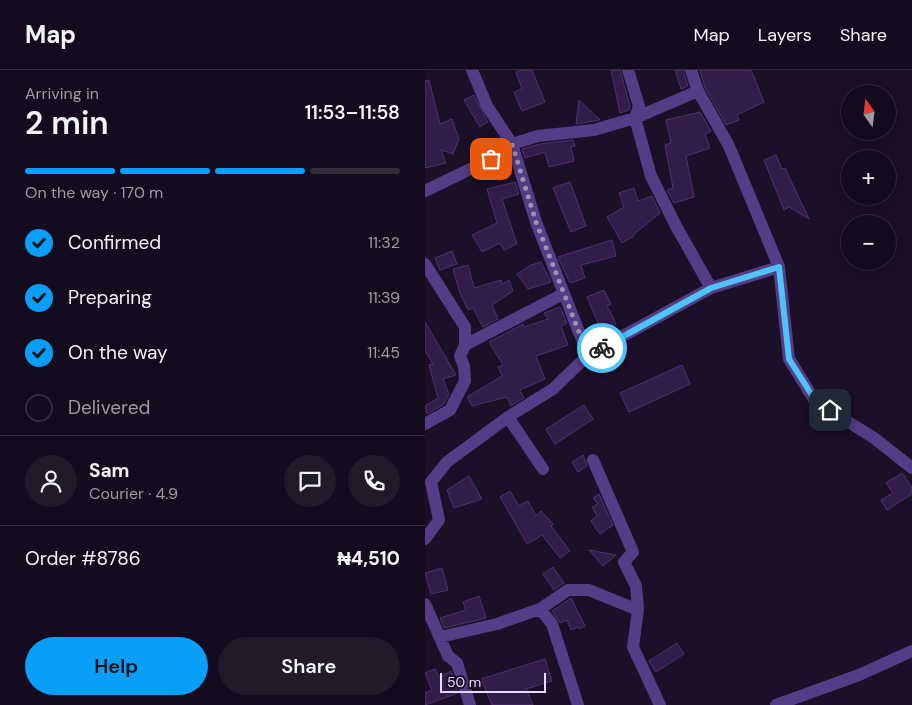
<!DOCTYPE html>
<meta charset="utf-8">
<style>
body{margin:0;font-family:"DM Sans",sans-serif;background:#211a2b;color:#f1f3f6;height:100vh;display:flex;flex-direction:column;font-size:19px;white-space:nowrap}
*{box-sizing:border-box;margin:0}
p{font-size:16px;color:#9d9ba4}
.icon{flex:none;width:28px;height:28px;fill:none;stroke:currentColor;stroke-width:2;stroke-linecap:round;stroke-linejoin:round}
.map{position:relative;flex:1;overflow:hidden}
.details{display:flex;flex-direction:column;background:#140c1e;width:425px}
.details>*{flex:none}
.needle{width:32px;rotate:346deg}
.fabs{position:absolute;left:416px;top:15px;display:grid;gap:10px}
.fabs a{display:grid;place-items:center;width:55px;height:55px;border-radius:50%;background:#140c1e;box-shadow:0 2px 12px #0003,0 0 0 1px #332c3c;font-size:25px}
.scale{position:absolute;left:15px;bottom:12px;width:106px;box-sizing:border-box;padding-left:5px;border:2px solid #e7d8fe;border-top:0;font-size:14px;line-height:18px;white-space:nowrap;color:#e7d8fe;-webkit-text-stroke:4px #1b1028;paint-order:stroke}
.pin{position:absolute;display:grid;place-items:center;width:42px;height:42px;color:#fff;margin:-21px;border-radius:10px;box-shadow:0 2px 8px #0006}
.courier{position:absolute;display:grid;place-items:center;width:50px;height:50px;margin:-25px;border:4px solid #4fc3f7;border-radius:50%;background:#fff;color:#222;box-shadow:0 1px 6px #0007}
.summary em{font-style:normal;font-weight:600}
.summary div{display:flex;flex-direction:column-reverse}
.summary{display:flex;align-items:center;justify-content:space-between;height:85px;padding:0 25px}
h1{font-size:32px;font-weight:600;line-height:38px}
.bar{display:grid;grid-template-columns:repeat(4,1fr);gap:8px 5px;align-content:center;height:60px;padding:0 25px}
.bar i{height:6px;border-radius:4px;background:#332c3c}
.bar .selected{background:#099ff9}
.bar p{grid-column:span 4}
.line{display:flex;align-items:center;gap:12px;padding:0 25px;border-top:1px solid #332c3c}
.line div{flex:1}
.round{display:grid;place-items:center;flex:none;width:52px;height:52px;border-radius:26px;background:#211a2b}
ol{padding:0 25px;list-style:none}
li{display:flex;align-items:center;gap:15px;height:55px}
li p{margin-inline-start:auto}
li .icon{padding:5px;border-radius:50%;background:#099ff9;color:#111;stroke-width:4}
li:last-child{color:#9d9ba4}
li i{width:28px;height:28px;border:2px solid #332c3c;border-radius:50%}
.primary-button{display:flex;gap:10px;margin-top:auto;padding:10px 25px}
.primary-button a{flex:1;height:58px;border-radius:30px;background:#099ff9;color:#111;font-size:20px;font-weight:600;line-height:58px;text-align:center}
.primary-button a+a{background:#211a2b;color:#f1f3f6}
header{display:flex;align-items:center;gap:30px;box-sizing:border-box;height:70px;padding:0 25px;background:#140c1e;border-bottom:1px solid #332c3c}
header strong{font-size:24px}
nav{display:flex;gap:28px;margin-inline-start:auto;font-size:18px}
main{display:flex;flex:1;min-height:0}
.map>svg:first-child{display:block}
.building{fill:#321d48;stroke:#503074}
.lines{fill:none;stroke-linecap:round;stroke-linejoin:round}
.street{stroke:#543d86;stroke-width:12}
.done{stroke:#a092b3;stroke-width:5;stroke-dasharray:0 9}
.route{stroke:#4fc3f7;stroke-width:6}
</style>
<header>
<strong>Map</strong>
<nav><a>Map</a><a>Layers</a><a>Share</a></nav>
</header>
<main>
<section class="details">
<div class="summary"><div><h1>2 min</h1><p>Arriving in</p></div><em>11:53–11:58</em></div>
<div class="bar"><i class="selected"></i><i class="selected"></i><i class="selected"></i><i></i><p>On the way · 170 m</p></div>
<ol>
<li><svg class="icon" aria-label="check" viewBox="0 0 24 24"><path d="M5 12l5 5 9-10"/></svg>Confirmed<p>11:32</p></li>
<li><svg class="icon" aria-label="check" viewBox="0 0 24 24"><path d="M5 12l5 5 9-10"/></svg>Preparing<p>11:39</p></li>
<li><svg class="icon" aria-label="check" viewBox="0 0 24 24"><path d="M5 12l5 5 9-10"/></svg>On the way<p>11:45</p></li>
<li><i></i>Delivered</li>
</ol>
<div class="line" style="height:90px"><a class="round"><svg class="icon" aria-label="person" viewBox="0 0 24 24"><circle cx="12" cy="8" r="4"/><path d="M4 21q1-7 8-7t8 7"/></svg></a><div><b>Sam</b><p>Courier · 4.9</p></div><a class="round"><svg class="icon" aria-label="chat" viewBox="0 0 24 24"><path d="M4 5h16v11H9l-5 4z"/></svg></a><a class="round"><svg class="icon" aria-label="phone" viewBox="0 0 24 24"><path d="M5 4h4l2 5-3 2q2 4 5 5l2-3 5 2v4C11 20 4 13 5 4z"/></svg></a></div>
<div class="line" style="height:65px"><div>Order #8786</div><b>₦4,510</b></div>
<div class="primary-button"><a>Help</a><a>Share</a></div>
</section>
<div class="map">
<svg width="487" height="635" viewBox="0 0 487 635">
<rect width="100%" height="100%" fill="#1b1028"/>
<path class="building" d="M97,0H107L120,32L97,41L89,22L97,19L91,2Z
M186,0H195L205,36L204,40L195,43Z
M250,0H258L263,16L256,19Z
M275,0H326L339,32L312,45L314,50L301,55L280,18Z
M4,10L15,54L27,49L34,69L28,84L16,80L21,93L0,98V11Z
M49,25L63,52L55,57L39,30Z
M154,30L175,50L151,54Z
M275,42L286,61L280,64L285,78L261,86L269,127L249,133L242,120L248,118L240,75L246,73L241,50Z
M148,70L150,76L146,77L149,91L124,97L120,82L100,88L97,79L115,74Z
M351,85L357,99L360,98L384,149L364,137L359,140L339,90Z
M90,112L94,124L77,129L92,174L79,180L75,173L57,182L47,165L72,153L62,119Z
M145,112L161,156L146,162L128,118Z
M209,118L213,131L227,126L235,143L208,165L209,166L197,173L182,147L199,137L194,123Z
M187,170L191,186L156,195L160,208L145,213L133,187Z
M27,181L32,194L15,200L10,188Z
M116,192L126,212L103,219L92,204L106,195Z
M43,195L49,218L76,210L77,214L84,210L88,221L67,235L73,249L58,257L48,238L43,240L35,223L28,199Z
M179,220L186,234L182,236L191,254L177,262L162,227Z
M135,237L142,253L136,256L143,275L111,286L120,309L95,320L99,328L86,336L82,327L47,336L42,327L77,306L73,297L78,295L64,272L98,254L99,257L123,249L119,243Z
M0,252L31,305L18,309L24,324L19,334L2,344L0,336L13,328L4,295L8,294L0,281Z
M257,295L265,314L204,342L195,323Z
M159,335L168,349L130,374L121,359Z
M158,385L162,396L153,402L147,392Z
M477,403L487,417V424L462,440L456,430L468,423L461,413Z
M44,406L57,429L29,438L22,420Z
M85,421L94,436L103,431L111,446L116,441L128,454L126,456L145,481L135,488L117,465L102,474L75,427Z
M174,424L188,455L175,464L166,451L172,446L167,437L173,434L168,428Z
M164,480L191,485L178,496Z
M128,497L139,513L129,520L118,504Z
M17,498L23,520L6,524L0,503Z
M54,526L61,548L19,558L15,548L41,540L38,532Z
M146,528L160,556L154,559L153,557L146,560L142,550L135,553L127,541Z
M252,573L259,584L231,602L224,591Z
M120,589L127,611L101,619L108,635H67L56,609Z
M10,599L14,607L26,601L33,623L0,635V623L7,620L0,603Z"/>
<g class="lines">
<path class="street" d="M47,0L62,36L87,74L111,152L163,285
M203,0L214,36L210,48L226,106L251,156L286,218
M266,0L273,21L304,76L354,197L364,289L390,331L449,368L487,398
M0,121L66,89L87,74L113,66L169,60L210,48L273,21
M0,194L40,257V275L35,286L39,296L40,311L25,340L0,354
M40,275L138,224
M83,347L118,399
M168,390L208,482L199,492L211,516L213,540L208,577L235,635
M0,469L14,450L6,412L22,392L83,347L128,319L163,285L286,218L354,197
M0,534L23,586L32,593L45,635
M15,567L72,554L115,539
M153,635L127,554L115,539L143,520H164L213,540
M351,635L434,605L487,581"/>
</g>
<g class="lines">
<path class="done" d="M66,89L87,74L111,152L163,285L177,278"/>
<path class="route" d="M177,278L286,218L354,197L364,289L390,330L405,340"/>
</g>
</svg>
<div class="fabs">
<a><svg class="needle" viewBox="-14 -14 28 28"><path d="M0-13l5 13h-10z" fill="#e53935"/><path d="M0 13l5-13h-10z" fill="#9d9ba4"/></svg></a>
<a>+</a>
<a>−</a>
</div>
<div class="scale">50 m</div>
<div class="pin" style="left:66px;top:89px;background:#ea580c"><svg class="icon" aria-label="bag" viewBox="0 0 24 24"><path d="M5 8h14l-1 12H6zM9 8a3 3 0 0 1 6 0"/></svg></div>
<div class="pin" style="left:405px;top:340px;background:#1f2937"><svg class="icon" aria-label="home" viewBox="0 0 24 24"><path d="M3 11l9-7 9 7M6 9v11h12V9"/></svg></div>
<div class="courier" style="left:177px;top:278px"><svg class="icon" aria-label="bike" viewBox="0 0 24 24"><circle cx="6" cy="16" r="4"/><circle cx="18" cy="16" r="4"/><path d="M6 16l4-8h5l3 8M10 8l3 8H6M13 5h3"/></svg></div>
</div>
</main>
